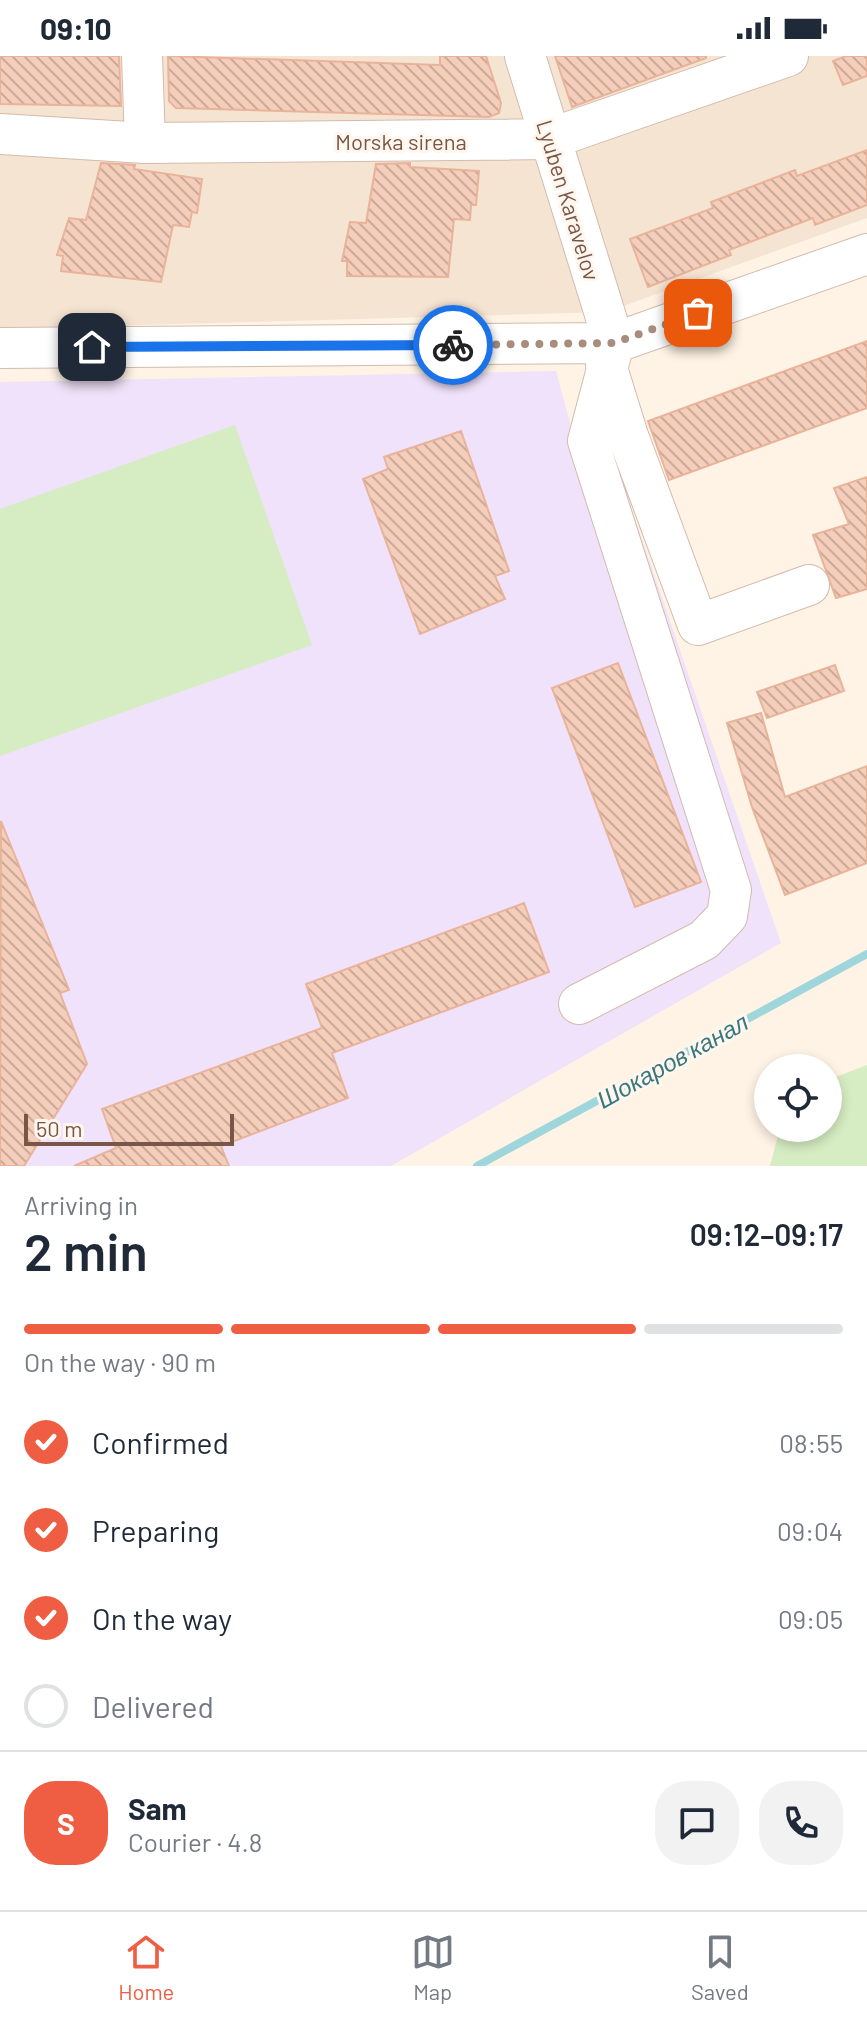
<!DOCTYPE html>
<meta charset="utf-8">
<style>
body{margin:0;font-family:Barlow,sans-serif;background:#f2f2f3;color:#1f2937;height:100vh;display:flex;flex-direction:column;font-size:30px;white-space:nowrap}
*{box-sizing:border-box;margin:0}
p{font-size:26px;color:#747a83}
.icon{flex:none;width:44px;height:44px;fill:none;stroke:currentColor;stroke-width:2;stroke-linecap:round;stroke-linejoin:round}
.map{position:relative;height:1110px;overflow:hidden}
.panel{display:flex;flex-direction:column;background:#fff;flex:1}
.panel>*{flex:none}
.fabs{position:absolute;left:754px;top:998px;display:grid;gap:16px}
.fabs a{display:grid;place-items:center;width:88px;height:88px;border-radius:50%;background:#fff;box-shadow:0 4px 12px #0003;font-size:40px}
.scale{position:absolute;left:24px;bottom:20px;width:210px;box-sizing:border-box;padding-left:8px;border:4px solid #795648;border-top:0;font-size:22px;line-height:28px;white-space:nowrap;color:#795648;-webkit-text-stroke:6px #fff7ed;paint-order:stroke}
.pin{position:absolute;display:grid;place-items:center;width:68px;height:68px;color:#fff;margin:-34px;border-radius:16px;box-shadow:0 4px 12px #0006}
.courier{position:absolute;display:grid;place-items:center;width:80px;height:80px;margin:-40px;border:6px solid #1a73e8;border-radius:50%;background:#fff;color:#222;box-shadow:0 2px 10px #0007}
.overview em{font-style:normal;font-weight:600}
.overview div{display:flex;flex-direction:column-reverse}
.overview{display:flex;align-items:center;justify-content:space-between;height:136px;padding:0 24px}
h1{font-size:52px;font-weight:600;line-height:60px}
.bar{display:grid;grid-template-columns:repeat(4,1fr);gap:12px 8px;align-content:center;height:96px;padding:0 24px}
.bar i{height:10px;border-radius:6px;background:#e0e1e3}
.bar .current{background:#ef5e43}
.bar p{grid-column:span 4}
.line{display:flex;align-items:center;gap:20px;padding:0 24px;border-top:2px solid #e0e1e3}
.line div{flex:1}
.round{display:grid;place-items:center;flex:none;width:84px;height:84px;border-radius:32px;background:#f2f2f3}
ol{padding:0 24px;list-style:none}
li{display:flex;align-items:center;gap:24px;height:88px}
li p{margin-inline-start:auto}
li .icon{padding:8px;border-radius:50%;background:#ef5e43;color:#fff;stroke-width:4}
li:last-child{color:#747a83}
li i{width:44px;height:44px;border:4px solid #e0e1e3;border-radius:50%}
.status{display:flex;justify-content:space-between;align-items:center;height:56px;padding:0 40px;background:#fff;direction:ltr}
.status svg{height:22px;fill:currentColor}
.tab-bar{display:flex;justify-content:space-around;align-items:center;height:112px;border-top:2px solid #e0e1e3;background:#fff;font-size:22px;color:#747a83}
.tab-bar a{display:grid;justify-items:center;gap:4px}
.tab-bar .current{color:#ef5e43}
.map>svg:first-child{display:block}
.residential{fill:#f6e4d3}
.education{fill:#f0e2fa}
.pitch{fill:#d6edc3}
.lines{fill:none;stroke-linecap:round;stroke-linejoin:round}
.stream{stroke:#9ed6dc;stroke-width:8}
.building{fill:url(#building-back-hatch);stroke:#e9b39a;stroke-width:2}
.minor-casing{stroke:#d3bbad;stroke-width:42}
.minor{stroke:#fff;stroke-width:40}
.done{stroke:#a88d7f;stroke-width:8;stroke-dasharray:0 14.4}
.route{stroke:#1a73e8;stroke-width:10}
.labels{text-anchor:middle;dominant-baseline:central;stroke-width:6;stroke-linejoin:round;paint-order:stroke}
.street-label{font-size:22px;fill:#795648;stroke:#fff7ed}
.water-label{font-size:24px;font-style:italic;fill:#3a787f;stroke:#fff7ed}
</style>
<div class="status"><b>09:10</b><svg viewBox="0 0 49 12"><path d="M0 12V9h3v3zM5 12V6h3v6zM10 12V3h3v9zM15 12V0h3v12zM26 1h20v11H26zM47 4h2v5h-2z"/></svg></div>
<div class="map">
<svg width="867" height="1110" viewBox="0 0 867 1110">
<defs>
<pattern id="building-back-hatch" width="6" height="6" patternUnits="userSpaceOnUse" patternTransform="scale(2)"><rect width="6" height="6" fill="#f5cebb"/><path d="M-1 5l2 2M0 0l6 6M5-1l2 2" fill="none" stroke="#cbaa9a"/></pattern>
</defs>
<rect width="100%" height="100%" fill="#fef3e5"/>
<path class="residential" d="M0,0H867V162L607,256L0,273Z"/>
<path class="education" d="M556,315L576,389L609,388L781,887L391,1110H0V326Z"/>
<path class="pitch" d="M235,369L312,589L0,700V453Z
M867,1009V1110H770L780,1072H828V1024Z"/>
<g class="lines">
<path class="stream" d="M477,1110L867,898"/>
</g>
<path class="building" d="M0,0H119L121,50L0,48Z
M168,0L440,9V0H486L501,47L499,57L489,61L176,52L169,45Z
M555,0H706V2L572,51Z
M846,0H867V20L843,29L833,5Z
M867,94V149L815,169L813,162L729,194L731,199L648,231L630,183L713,152L711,146L795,114L797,120Z
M101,107L135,109L134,113L202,123L197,157L192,156L189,171L173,169L161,226L61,215L63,200L57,199L69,162L86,164Z
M410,107V111L479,115L476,149H471L470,164L454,163L448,221L347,220V205H342L350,166L366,167L376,108Z
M867,285V352L669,424L648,365Z
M461,375L509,515L495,520L505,543L420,578L363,423L388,413L384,401Z
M867,421V533L836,542L813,479L849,468L834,432Z
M618,607L701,826L635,851L552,632Z
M835,609L844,635L767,662L757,636Z
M761,657L785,741L867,710V807L785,839L752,751L727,667Z
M1,765L69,934L60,937L87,1008L24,1110H0Z
M524,847L549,916L332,997L348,1042L221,1090L229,1110H74L116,1092L102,1053L322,972L306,928Z"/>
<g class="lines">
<g class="minor-casing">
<path id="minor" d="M142,0L145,87
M525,0L614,287
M0,78L145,87L549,83L788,0
M0,292L614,287L867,198
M606,309L628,380L698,569L809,529
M579,948L704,884L727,860L731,834L588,385L614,287"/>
</g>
<use href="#minor" class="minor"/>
</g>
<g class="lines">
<path class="done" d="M453,289L614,287L698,257"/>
<path class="route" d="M92,291L453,289"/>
</g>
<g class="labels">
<g class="street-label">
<text x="401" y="85">Morska sirena</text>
<text transform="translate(569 144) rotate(73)">Lyuben Karavelov</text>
</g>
<g class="water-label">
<text transform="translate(672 1004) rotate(-29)">Шокаров канал</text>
</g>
</g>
</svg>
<div class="fabs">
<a><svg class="icon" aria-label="locate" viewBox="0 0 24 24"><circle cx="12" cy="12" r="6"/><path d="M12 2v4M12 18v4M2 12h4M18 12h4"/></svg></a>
</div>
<div class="scale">50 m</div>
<div class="pin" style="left:698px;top:257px;background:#ea580c"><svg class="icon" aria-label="bag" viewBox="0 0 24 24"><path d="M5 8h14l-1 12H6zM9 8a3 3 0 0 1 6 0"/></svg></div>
<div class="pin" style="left:92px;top:291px;background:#1f2937"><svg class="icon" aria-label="home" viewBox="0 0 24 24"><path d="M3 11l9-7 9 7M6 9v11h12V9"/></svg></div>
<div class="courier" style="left:453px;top:289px"><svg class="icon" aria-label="bike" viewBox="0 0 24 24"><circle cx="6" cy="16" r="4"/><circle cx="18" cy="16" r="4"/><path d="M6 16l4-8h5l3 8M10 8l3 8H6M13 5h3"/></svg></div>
</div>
<section class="panel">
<div class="overview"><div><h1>2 min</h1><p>Arriving in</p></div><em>09:12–09:17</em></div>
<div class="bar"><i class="current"></i><i class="current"></i><i class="current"></i><i></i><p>On the way · 90 m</p></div>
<ol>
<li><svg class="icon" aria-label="check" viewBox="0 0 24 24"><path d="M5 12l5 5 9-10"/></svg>Confirmed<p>08:55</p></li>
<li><svg class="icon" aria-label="check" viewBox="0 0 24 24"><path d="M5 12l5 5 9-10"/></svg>Preparing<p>09:04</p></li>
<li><svg class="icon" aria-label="check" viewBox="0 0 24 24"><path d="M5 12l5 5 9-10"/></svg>On the way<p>09:05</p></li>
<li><i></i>Delivered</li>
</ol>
<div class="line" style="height:144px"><b class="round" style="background:#ef5e43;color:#fff">S</b><div><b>Sam</b><p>Courier · 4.8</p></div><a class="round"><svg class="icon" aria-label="chat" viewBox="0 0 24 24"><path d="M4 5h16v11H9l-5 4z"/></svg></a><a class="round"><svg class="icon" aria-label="phone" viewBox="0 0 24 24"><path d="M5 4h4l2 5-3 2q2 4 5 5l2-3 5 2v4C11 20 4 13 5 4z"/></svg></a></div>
</section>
<nav class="tab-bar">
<a class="current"><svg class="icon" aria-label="home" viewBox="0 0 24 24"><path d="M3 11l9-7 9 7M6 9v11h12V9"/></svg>Home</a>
<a><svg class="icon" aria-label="map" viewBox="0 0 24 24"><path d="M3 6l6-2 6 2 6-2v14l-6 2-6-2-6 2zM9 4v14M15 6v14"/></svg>Map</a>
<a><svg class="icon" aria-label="saved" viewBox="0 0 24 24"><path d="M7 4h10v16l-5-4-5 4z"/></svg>Saved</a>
</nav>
